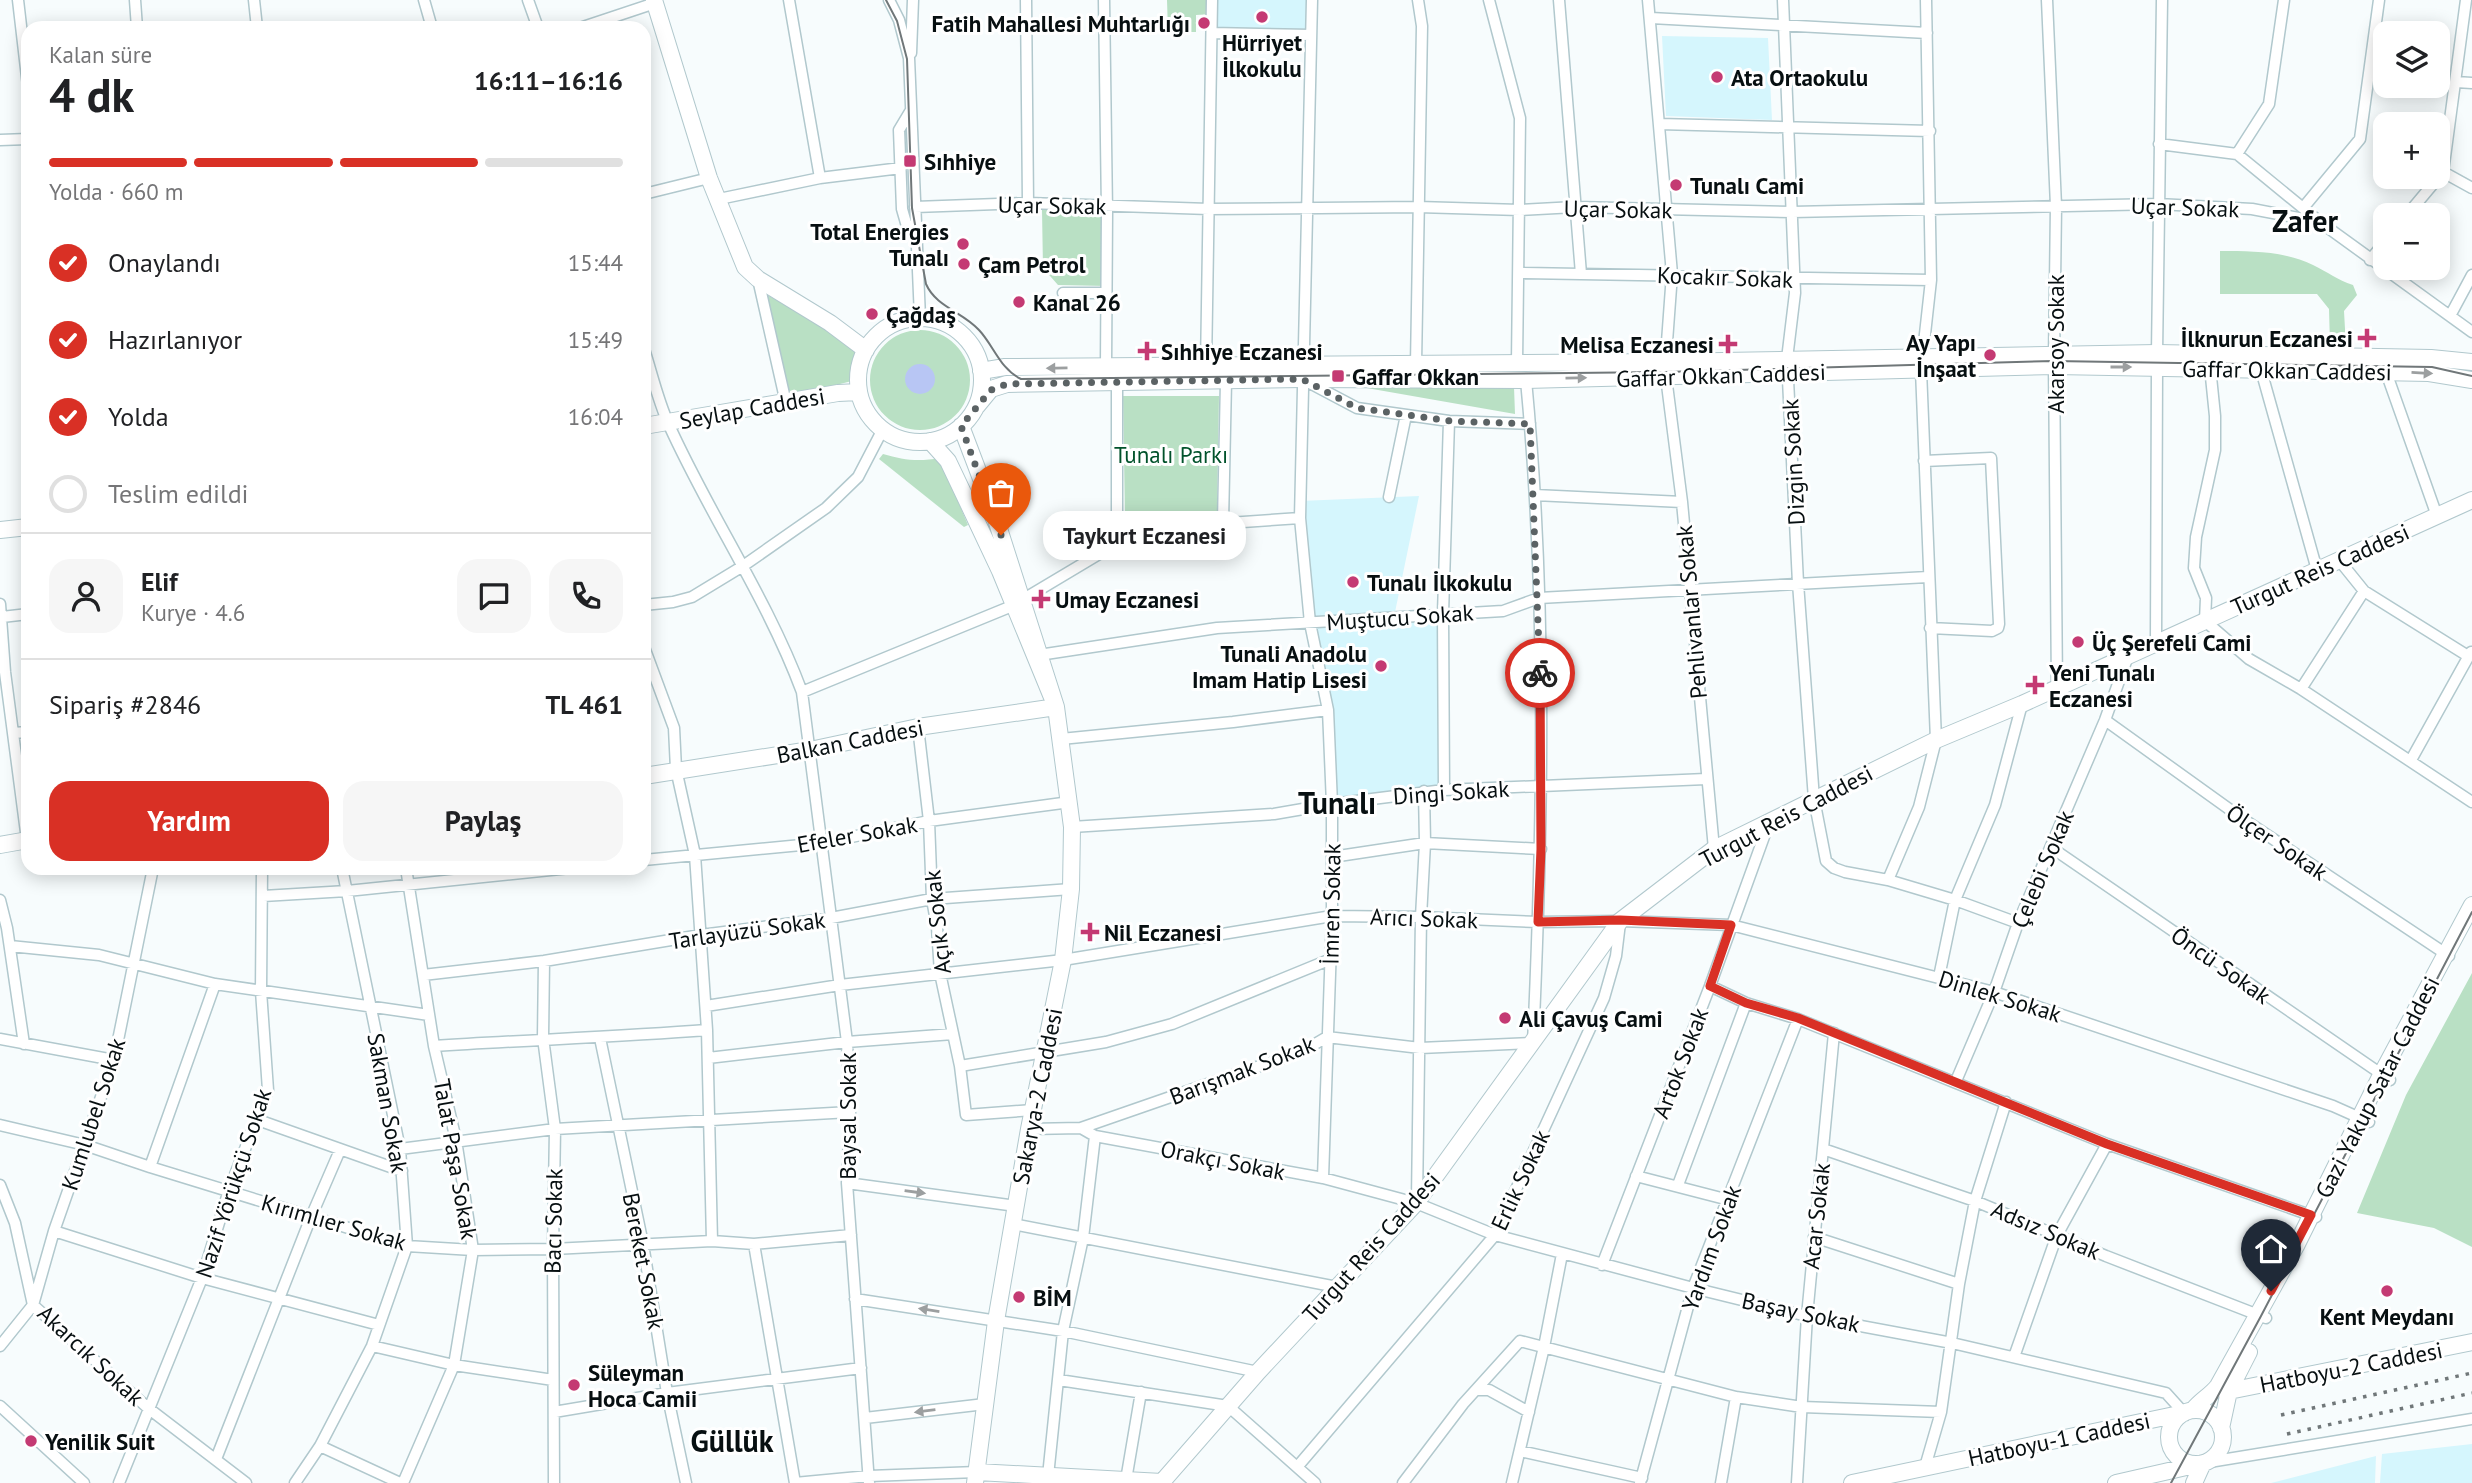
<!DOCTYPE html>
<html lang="tr">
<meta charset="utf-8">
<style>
body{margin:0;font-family:"PT Sans",sans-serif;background:#f6f6f6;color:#202124;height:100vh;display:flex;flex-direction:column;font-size:26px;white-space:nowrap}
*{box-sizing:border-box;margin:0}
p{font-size:23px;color:#757577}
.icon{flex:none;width:38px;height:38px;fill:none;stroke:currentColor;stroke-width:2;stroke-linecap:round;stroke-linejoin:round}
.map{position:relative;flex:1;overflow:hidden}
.panel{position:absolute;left:21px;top:21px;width:630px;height:854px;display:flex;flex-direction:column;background:#fff;border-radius:21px;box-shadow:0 4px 18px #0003}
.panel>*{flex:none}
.tools{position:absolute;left:2373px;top:21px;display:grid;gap:14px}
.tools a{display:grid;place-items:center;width:77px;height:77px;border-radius:14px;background:#fff;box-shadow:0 4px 18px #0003;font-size:35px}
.pin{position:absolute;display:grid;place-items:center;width:60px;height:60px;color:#fff;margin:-72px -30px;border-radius:50% 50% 50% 0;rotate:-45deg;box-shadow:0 0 7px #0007}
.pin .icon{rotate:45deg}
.courier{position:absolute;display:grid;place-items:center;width:70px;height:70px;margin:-35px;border:5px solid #d93025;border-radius:50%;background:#fff;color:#222;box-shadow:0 2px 9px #0007}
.bubble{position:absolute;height:49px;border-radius:21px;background:#fff;box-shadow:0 4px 18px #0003;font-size:23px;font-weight:700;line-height:49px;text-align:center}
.summary em{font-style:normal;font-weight:700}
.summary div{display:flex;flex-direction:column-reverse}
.summary{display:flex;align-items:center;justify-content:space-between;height:119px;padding:0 28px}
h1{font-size:46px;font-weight:700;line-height:52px}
.bar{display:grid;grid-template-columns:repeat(4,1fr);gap:10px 7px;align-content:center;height:84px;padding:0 28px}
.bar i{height:9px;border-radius:5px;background:#e0e0e0}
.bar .on{background:#d93025}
.bar p{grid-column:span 4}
.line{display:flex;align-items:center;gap:18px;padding:0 28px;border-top:2px solid #e0e0e0}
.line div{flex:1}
.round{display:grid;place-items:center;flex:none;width:74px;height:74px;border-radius:21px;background:#f6f6f6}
ol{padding:0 28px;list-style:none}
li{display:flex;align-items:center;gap:21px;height:77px}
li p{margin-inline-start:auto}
li .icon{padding:7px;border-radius:50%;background:#d93025;color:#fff;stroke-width:4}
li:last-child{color:#757577}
li i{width:38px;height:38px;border:4px solid #e0e0e0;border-radius:50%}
.button{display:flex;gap:14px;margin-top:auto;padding:14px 28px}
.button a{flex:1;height:80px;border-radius:21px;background:#d93025;color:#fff;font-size:28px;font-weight:700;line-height:80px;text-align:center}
.button a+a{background:#f6f6f6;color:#202124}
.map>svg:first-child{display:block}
.built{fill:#d5f6fd}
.green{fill:#b9e0c4}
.water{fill:#b8c6f4}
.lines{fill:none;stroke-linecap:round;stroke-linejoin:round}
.street-casing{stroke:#b1c8cd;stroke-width:13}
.secondary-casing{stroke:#b1c8cd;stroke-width:18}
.street{stroke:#fff;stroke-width:10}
.secondary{stroke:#fff;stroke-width:16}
.tram{stroke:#707779;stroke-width:2}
.rail{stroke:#707779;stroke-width:3.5;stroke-dasharray:3.5 7;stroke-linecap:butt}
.oneway{fill:#9c9fa0}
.done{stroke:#5b6264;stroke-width:7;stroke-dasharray:0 12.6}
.route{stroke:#d93025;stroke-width:9}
.poi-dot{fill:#c43a73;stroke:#fff;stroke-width:2.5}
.labels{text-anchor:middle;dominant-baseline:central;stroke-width:6;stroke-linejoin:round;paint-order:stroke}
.poi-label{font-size:23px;font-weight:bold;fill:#070f11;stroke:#fff;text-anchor:start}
.street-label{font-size:23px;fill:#070f11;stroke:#fff}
.park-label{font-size:23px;fill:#01522b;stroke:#fff}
.district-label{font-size:30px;font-weight:bold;fill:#070f11;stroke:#fff}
</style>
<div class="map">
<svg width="2472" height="1483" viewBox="0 0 2472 1483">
<rect width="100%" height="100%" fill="#f7fcfd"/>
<path class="built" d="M1212,0H1312L1311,35L1212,33Z
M1662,36L1768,38L1772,120L1666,116Z
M1419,496L1394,617L1443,614L1444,790L1332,804L1328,710L1310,623L1300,501Z
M2472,1444V1483H2380L2382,1454Z
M2376,1456L2375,1483H2271Z"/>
<path class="green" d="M1167,0H1212L1213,14L1196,15V32H1168Z
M1042,210L1107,211L1106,286L1058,285L1043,268Z
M2220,251C2252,251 2284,251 2313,265C2328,272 2337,280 2353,285L2357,295L2344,311L2346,347L2330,345L2329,309L2317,294H2220Z
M764,293L860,348L856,380L788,397Z
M870 380a50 50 0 1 1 100 0a50 50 0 1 1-100 0Z
M1361,387H1514L1515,414Z
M1123,396H1219L1217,512L1125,518Z
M883,454C903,460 918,462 940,458L968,525L964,527L879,459Z
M2472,973V1247L2434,1228L2357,1213L2406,1095Z"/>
<path class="water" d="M905 379a15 15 0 1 1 30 0a15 15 0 1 1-30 0Z"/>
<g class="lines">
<g class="street-casing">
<path id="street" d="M18,0L28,86
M135,0L137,28
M254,0L257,28
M424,0L432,28
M528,0L538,28
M789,0L820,178
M889,0L899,20L909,58L920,318
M1026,0L1028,203
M1104,0L1107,211L1106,367
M1312,0L1300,518L1310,623L1328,710L1332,804V916L1323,1178
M1489,0L1520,118L1517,363
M1559,0L1581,274
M1648,0L1672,274L1665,369L1682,502L1714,849
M1783,0L1795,293L1787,359L1798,583L1814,799L1826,861L1834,868L1845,872L1888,880L1955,900L2018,923
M2047,0L2056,206L2054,361L2057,688
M1651,18L1927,33
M580,28L655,3
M1212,33L1311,35
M911,53L913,0
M2456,82L2472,83
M911,110L899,130L902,209L906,223L915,237
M1659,124L1930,131
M0,140L28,139
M2159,144L2237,154L2320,222L2472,332
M2237,154L2269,104L2284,0
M2443,172L2472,188
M644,194L709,178
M719,199L820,178L901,168
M915,207L1028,203L1209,209L1418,207L1520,210L1575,207L1792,212L2158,204L2252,209L2320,222
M2303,208L2360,139L2379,0
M2407,215L2443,172L2466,0
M2370,260L2385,242
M1519,273L1931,280
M758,279L786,403
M1063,293H1106
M2450,316L2472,275
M644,349C652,374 658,401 669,425C710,516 767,598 802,692L847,1042L850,1112L847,1183L869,1483
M2157,353L2162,0
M1416,364L1422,26L1418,0
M1206,367L1212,0
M2210,367L2215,416V450L2196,537L2194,568L2206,598L2205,621L2249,659L2301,689L2472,802
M2261,370L2317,570
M2386,372L2437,516
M1306,381L1357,408L1449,421L1530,424
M1117,382V543
M1924,461L1991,458L1999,624L1998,628L1992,631L1930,628
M1535,495L1682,502
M1389,497L1406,415
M1223,522L1226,381
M2339,560L2364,591L2468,656
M0,604L5,672L27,840
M644,605L673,602L692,597L743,566L826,508L858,477L883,429
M2,617L28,614
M2156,644L2157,367
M644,647L674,728L676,769L695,855L707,1030L712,1241
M1039,655L1217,628L1503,611L1539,598L1928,577
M2301,689L2364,591
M802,692L1012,606L1141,529L1300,518
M2105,720L2243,819L2449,956
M918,727L929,821L932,899L937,927L940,973L960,1066L966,1115L1033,1110
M13,733L28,732
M1061,739L1233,722L1328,710
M2411,760L2471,652
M1444,790L1443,614L1449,421
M1072,827L1274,814L1332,804L1444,790L1706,779
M2052,848L2390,1080
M1332,857L1425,843L1541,849
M644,860L822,843L929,821L1070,802
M1888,880L1919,807L1936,740L1921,370L1931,280L1926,0
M263,896L347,891L570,868
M0,900L7,928L24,1044
M10,946L99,955L215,984L429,1015
M544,961L543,1038L555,1129L553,1249L554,1483
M423,975L544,961L701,935L831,918L932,899L1071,889
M1939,977L1955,900L1995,805L2022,704
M1710,986L1746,1003L1798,1019L2107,1144L2316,1217
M706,1006L840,985L1063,960L1332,916L1421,917L1538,922L1620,921L1731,925L1994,992L2333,1106L2369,1122
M600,1038L643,1244L667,1393L686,1483
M0,1039L114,1060
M434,1046C525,1040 616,1037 707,1030
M708,1058L847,1042L953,1034
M960,1066L1106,1042L1172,1024L1331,959
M1956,1081L1994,992L2018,923L2105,720L2128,656
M258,1120L402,1171
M0,1125L85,1145L150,1167L407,1246L473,1250L553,1249L712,1241L754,1244L851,1235
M1081,1128L1303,1051L1327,1037L1420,1048L1533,1043C1543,822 1547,600 1526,380
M1029,1129L1081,1128L1095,1136L1323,1178L1416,1203L1495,1235L1693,1288L1807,1316L1952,1343L2166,1393L2184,1413
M400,1149L555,1129L850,1112
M1823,1149L1975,1201L2106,1256L2266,1318
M150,1167L215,984
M1636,1176L1729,1200
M847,1183L1016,1206
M0,1185L15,1223L33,1305L148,1408L246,1483
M1678,1185L1746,1003
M1417,1200L1421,917L1425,843L1424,791
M1013,1224L1337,1287
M54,1231L202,1278L379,1325
M1814,1237L1959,1284
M754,1244L795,1483L869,1476L977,1472
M1602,1265L1710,986L1770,820
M855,1299L1063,1331L1258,1372
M0,1346L33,1305L54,1231L114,1060L153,868
M372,1346L454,1365L553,1380
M2014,1357L2057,1235L2107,1144
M1059,1380L1228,1406L1315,1483
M1477,1390H1489L1529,1412
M0,1406L84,1483
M554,1412L667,1393L861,1368
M865,1418L985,1404
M320,1446L400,1483
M1520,1451L1642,1478
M216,1459L311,1217L340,1150
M2203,1463L2472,1419
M1298,1466L1495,1235L1604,998L1616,956L1620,923
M1925,1467L1941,1412L1959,1284L1975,1201L2006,1102
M1048,1476L1063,1331L1083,1238L1095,1136
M1126,1480L1141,1392
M119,1483L202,1278L229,1190L268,1090L261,991L262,868
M295,1483L320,1446L372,1346L407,1246L400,1149L342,868
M403,1483L454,1365L473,1250L456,1140L434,1046L406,868
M1403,1483L1463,1404L1520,1341L1736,1397L1802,1407L1941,1412
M1512,1483L1544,1347L1562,1254
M1640,1483L1693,1288L1798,1019
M1721,1483L1736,1397
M1797,1483L1807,1316L1834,1033"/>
</g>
<g class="secondary-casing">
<path id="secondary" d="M654,0L709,178L745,267L758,279L830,323L866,350
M858 380a62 62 0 1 1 124 0a62 62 0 1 1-124 0Z
M981,371L1005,367L1664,362L2157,353L2431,358L2472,362
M977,406L991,389L1007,384L1302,379L1526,380L2055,366L2429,373L2472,380
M644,426L838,393L859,392
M930,441L948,461L967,501L1000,571L1056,707L994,513L961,426
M0,530L28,527
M644,776L810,750L918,727L1056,707L1072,827L1071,889L1063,960L1029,1129L996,1321L975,1483
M0,845L28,840
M2229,1391L2472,1342
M2193,1410C2201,1400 2210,1396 2218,1386L2297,1244L2381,1075L2472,905
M2169 1437a27 27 0 1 1 54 0a27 27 0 1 1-54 0Z
M2221,1428L2229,1391L2249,1352
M977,1472L1162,1482L1258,1372L1416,1203L1620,921L1714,849L1936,740L2022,704L2472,500
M1852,1483L2184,1413
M2116,1483L2195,1465
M2194,1483L2203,1463"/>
</g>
<use href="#street" class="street"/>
<use href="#secondary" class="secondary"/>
<path class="tram" d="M886,0L897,21L907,59L912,208L926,284C936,307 963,312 979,330C994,346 1000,369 1021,379L1665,372L2054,361L2432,367L2472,376
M2171,1483L2261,1316L2472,912"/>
<path class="rail" d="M2281,1415L2472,1373
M2287,1434L2472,1393"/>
</g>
<defs><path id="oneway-solid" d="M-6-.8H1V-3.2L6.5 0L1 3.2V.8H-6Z" transform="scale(1.75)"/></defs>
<g class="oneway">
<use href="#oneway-solid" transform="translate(2121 367)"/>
<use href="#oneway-solid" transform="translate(1057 368) rotate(179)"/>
<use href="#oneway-solid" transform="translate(2422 373) rotate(3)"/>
<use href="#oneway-solid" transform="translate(1576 378) rotate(-1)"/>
<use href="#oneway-solid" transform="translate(915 1192) rotate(8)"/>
<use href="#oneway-solid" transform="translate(929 1310) rotate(-171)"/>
<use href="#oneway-solid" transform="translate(925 1411) rotate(173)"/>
</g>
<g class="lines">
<path class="done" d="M1001,535L961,426L991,390L1007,384L1302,379L1357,408L1450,421L1530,424L1540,673"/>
<path class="route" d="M1540,673L1541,849L1538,922L1620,920L1731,925L1710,986L1746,1003L1798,1018L2107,1144L2311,1215L2271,1291"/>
</g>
<g class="poi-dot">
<circle cx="1262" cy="17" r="7"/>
<circle cx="1204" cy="23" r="7"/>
<circle cx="1717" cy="77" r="7"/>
<rect x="903" y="154" width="14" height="14" rx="3.5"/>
<circle cx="1676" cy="185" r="7"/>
<circle cx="963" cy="244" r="7"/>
<circle cx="964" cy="264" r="7"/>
<circle cx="1019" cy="302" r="7"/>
<circle cx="872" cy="314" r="7"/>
<path d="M2363.5 327.5h7v7h7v7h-7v7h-7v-7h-7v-7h7z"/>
<path d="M1724.5 333.5h7v7h7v7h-7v7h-7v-7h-7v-7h7z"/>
<path d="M1143.5 340.5h7v7h7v7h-7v7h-7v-7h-7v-7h7z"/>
<circle cx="1990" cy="355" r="7"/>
<rect x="1331" y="369" width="14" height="14" rx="3.5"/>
<circle cx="1353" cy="582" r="7"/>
<path d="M1037.5 588.5h7v7h7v7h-7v7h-7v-7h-7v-7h7z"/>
<circle cx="2078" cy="642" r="7"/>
<circle cx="1381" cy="666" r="7"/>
<path d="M2031.5 674.5h7v7h7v7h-7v7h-7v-7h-7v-7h7z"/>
<path d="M1086.5 921.5h7v7h7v7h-7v7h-7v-7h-7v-7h7z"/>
<circle cx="1505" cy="1018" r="7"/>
<circle cx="2387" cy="1291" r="7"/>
<circle cx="1019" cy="1297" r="7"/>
<circle cx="574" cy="1385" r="7"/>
<circle cx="31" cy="1441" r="7"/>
</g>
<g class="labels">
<g class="poi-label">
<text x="1190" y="23" text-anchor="end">Fatih Mahallesi Muhtarlığı</text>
<text x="1262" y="42" text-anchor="middle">Hürriyet<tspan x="1262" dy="26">İlkokulu</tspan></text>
<text x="1731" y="77">Ata Ortaokulu</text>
<text x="924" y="161">Sıhhiye</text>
<text x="1690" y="185">Tunalı Cami</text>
<text x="949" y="231" text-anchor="end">Total Energies<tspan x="949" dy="26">Tunalı</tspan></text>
<text x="978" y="264">Çam Petrol</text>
<text x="1033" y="302">Kanal 26</text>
<text x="886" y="314">Çağdaş</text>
<text x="2353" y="338" text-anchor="end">İlknurun Eczanesi</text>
<text x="1976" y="342" text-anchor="end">Ay Yapı<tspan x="1976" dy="26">İnşaat</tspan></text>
<text x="1714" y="344" text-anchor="end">Melisa Eczanesi</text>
<text x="1161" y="351">Sıhhiye Eczanesi</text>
<text x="1352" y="376">Gaffar Okkan</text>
<text x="1367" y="582">Tunalı İlkokulu</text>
<text x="1055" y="599">Umay Eczanesi</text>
<text x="2092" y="642">Üç Şerefeli Cami</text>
<text x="1367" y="653" text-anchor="end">Tunali Anadolu<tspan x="1367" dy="26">Imam Hatip Lisesi</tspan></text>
<text x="2049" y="672">Yeni Tunalı<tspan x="2049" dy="26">Eczanesi</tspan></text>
<text x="1104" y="932">Nil Eczanesi</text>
<text x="1519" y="1018">Ali Çavuş Cami</text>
<text x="1033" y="1297">BİM</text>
<text x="2387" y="1316" text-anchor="middle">Kent Meydanı</text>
<text x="588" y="1372">Süleyman<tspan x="588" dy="26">Hoca Camii</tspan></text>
<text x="45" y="1441">Yenilik Suit</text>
</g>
<g class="street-label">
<text transform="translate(1052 205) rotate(1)">Uçar Sokak</text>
<text transform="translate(2185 207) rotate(2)">Uçar Sokak</text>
<text transform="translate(1618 209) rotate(1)">Uçar Sokak</text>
<text transform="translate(1725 277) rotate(2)">Kocakır Sokak</text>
<text transform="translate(2055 344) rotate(-90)">Akarsoy Sokak</text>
<text transform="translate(2287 370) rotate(1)">Gaffar Okkan Caddesi</text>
<text transform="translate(1721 375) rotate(-2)">Gaffar Okkan Caddesi</text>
<text transform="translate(752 408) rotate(-10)">Seylap Caddesi</text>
<text transform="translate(1793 462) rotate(-93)">Dizgin Sokak</text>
<text transform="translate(2320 569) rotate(-24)">Turgut Reis Caddesi</text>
<text transform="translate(1691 612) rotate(-95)">Pehlivanlar Sokak</text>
<text transform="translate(1400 617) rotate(-4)">Muştucu Sokak</text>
<text transform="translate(850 741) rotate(-11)">Balkan Caddesi</text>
<text transform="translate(1451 792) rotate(-4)">Dingi Sokak</text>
<text transform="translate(1786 816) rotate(-28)">Turgut Reis Caddesi</text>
<text transform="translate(857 834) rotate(-10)">Efeler Sokak</text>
<text transform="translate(2277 842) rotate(34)">Ölçer Sokak</text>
<text transform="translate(2042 869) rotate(-67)">Çelebi Sokak</text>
<text transform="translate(1331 904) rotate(-89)">İmren Sokak</text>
<text transform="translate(1424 918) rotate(2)">Arıcı Sokak</text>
<text transform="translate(937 922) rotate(-96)">Açık Sokak</text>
<text transform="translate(747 930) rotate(-8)">Tarlayüzü Sokak</text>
<text transform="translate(2221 965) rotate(35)">Öncü Sokak</text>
<text transform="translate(2000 996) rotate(17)">Dinlek Sokak</text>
<text transform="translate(1680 1063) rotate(-69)">Artok Sokak</text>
<text transform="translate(1242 1070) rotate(-21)">Barışmak Sokak</text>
<text transform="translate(2377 1087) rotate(-63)">Gazi Yakup Satar Caddesi</text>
<text transform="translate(1037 1096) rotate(-79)">Sakarya-2 Caddesi</text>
<text transform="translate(388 1103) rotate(80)">Sakman Sokak</text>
<text transform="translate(93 1114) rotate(-72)">Kumlubel Sokak</text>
<text transform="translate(847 1116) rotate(-90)">Baysal Sokak</text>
<text transform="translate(456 1159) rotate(80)">Talat Paşa Sokak</text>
<text transform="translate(1223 1160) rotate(11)">Orakçı Sokak</text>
<text transform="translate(1520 1180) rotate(-65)">Erlik Sokak</text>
<text transform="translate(233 1183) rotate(-72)">Nazif Yörükçü Sokak</text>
<text transform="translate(1816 1216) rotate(-84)">Acar Sokak</text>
<text transform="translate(553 1221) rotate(-89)">Bacı Sokak</text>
<text transform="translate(334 1222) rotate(16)">Kırımlıer Sokak</text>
<text transform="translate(2046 1230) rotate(23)">Adsız Sokak</text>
<text transform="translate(1371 1247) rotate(-48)">Turgut Reis Caddesi</text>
<text transform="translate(1711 1248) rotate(-70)">Yardım Sokak</text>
<text transform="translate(644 1261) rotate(79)">Bereket Sokak</text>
<text transform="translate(1801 1312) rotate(12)">Başay Sokak</text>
<text transform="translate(91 1355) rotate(43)">Akarcık Sokak</text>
<text transform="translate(2351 1367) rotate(-11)">Hatboyu-2 Caddesi</text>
<text transform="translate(2059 1439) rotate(-12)">Hatboyu-1 Caddesi</text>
</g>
<g class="park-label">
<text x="1171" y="454">Tunalı Parkı</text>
</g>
<g class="district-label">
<text x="2305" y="220">Zafer</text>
<text x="1337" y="802">Tunalı</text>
<text x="732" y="1440">Güllük</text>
</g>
</g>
</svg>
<div class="tools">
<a><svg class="icon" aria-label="layers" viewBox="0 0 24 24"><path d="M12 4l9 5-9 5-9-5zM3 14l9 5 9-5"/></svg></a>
<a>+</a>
<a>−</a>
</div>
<div class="pin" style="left:1001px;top:535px;background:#ea580c"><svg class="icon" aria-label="bag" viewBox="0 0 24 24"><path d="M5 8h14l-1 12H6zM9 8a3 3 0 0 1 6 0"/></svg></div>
<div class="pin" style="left:2271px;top:1291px;background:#1f2937"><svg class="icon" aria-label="home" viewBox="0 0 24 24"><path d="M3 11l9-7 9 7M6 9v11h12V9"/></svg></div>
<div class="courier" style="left:1540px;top:673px"><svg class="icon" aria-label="bike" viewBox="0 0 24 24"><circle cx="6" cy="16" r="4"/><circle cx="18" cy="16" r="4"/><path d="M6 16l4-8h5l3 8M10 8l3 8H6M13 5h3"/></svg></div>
<div class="bubble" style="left:1043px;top:511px;width:203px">Taykurt Eczanesi</div>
<section class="panel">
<div class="summary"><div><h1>4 dk</h1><p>Kalan süre</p></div><em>16:11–16:16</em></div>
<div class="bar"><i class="on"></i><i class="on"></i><i class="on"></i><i></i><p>Yolda · 660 m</p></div>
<ol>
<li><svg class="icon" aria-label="check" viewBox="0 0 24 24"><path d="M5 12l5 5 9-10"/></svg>Onaylandı<p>15:44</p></li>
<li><svg class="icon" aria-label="check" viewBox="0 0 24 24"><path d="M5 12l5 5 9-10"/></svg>Hazırlanıyor<p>15:49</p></li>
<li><svg class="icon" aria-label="check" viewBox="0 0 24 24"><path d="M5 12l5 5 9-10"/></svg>Yolda<p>16:04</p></li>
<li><i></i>Teslim edildi</li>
</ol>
<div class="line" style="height:126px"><a class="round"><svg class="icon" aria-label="person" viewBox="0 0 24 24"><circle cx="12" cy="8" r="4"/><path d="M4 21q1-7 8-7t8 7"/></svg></a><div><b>Elif</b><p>Kurye · 4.6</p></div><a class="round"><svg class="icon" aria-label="chat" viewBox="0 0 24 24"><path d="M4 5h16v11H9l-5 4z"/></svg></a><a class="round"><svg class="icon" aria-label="phone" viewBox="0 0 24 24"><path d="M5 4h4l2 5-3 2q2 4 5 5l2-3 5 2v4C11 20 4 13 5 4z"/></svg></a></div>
<div class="line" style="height:91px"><div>Sipariş #2846</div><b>TL 461</b></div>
<div class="button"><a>Yardım</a><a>Paylaş</a></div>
</section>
</div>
